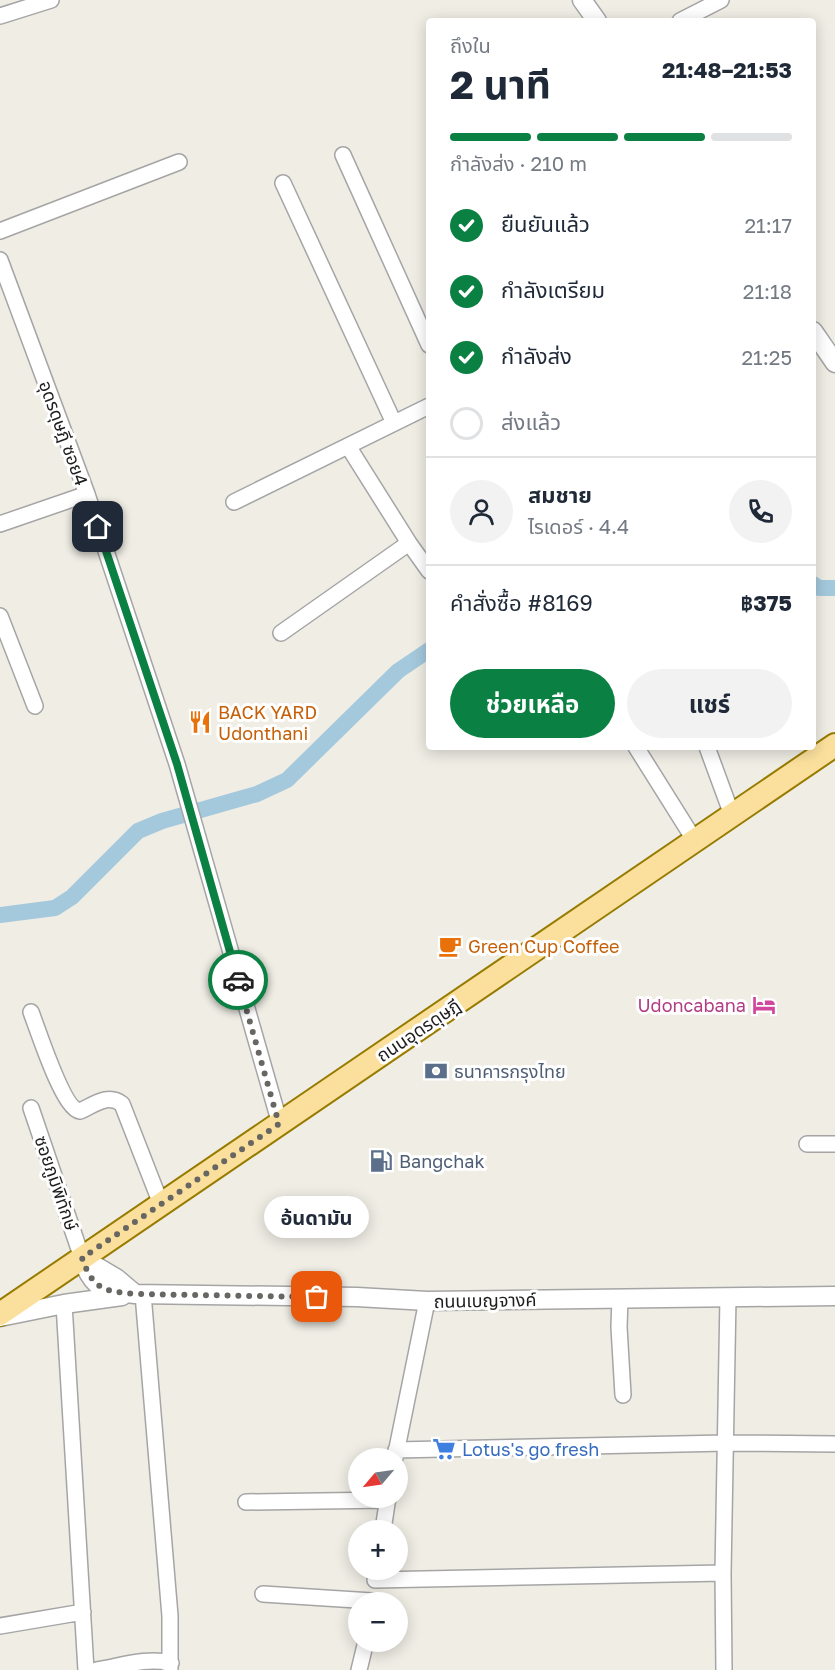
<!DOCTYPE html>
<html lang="th">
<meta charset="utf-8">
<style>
body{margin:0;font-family:"Golos Text","Noto Sans Thai",sans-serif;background:#f2f2f3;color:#1f2937;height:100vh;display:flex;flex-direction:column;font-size:22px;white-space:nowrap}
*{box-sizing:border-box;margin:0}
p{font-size:20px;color:#747a83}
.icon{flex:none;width:33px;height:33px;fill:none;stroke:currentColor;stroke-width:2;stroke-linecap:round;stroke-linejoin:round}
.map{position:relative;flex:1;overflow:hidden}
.side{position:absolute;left:426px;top:18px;width:390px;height:732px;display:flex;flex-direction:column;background:#fff;border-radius:6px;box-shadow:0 3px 15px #0003}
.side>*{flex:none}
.needle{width:39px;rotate:241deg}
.buttons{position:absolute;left:348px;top:1448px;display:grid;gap:12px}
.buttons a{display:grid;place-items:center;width:60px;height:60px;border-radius:50%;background:#fff;box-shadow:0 3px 15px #0003;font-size:30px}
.pin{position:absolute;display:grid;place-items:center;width:51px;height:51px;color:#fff;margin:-26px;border-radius:12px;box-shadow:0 3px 9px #0006}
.courier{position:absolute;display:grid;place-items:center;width:60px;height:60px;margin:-30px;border:4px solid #0b8043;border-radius:50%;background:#fff;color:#222;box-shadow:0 2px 8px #0007}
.bubble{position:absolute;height:42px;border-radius:21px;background:#fff;box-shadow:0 3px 15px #0003;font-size:20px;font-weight:700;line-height:42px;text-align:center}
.headline em{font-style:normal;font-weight:700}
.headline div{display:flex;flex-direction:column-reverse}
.headline{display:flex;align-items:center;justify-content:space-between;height:102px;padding:0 24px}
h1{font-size:39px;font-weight:700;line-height:45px}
.bar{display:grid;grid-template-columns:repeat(4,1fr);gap:9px 6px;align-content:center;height:72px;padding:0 24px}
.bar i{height:8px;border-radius:4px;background:#e0e1e3}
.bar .active{background:#0b8043}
.bar p{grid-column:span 4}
.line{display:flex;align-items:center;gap:15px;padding:0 24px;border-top:2px solid #e0e1e3}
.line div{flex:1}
.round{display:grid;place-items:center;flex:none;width:63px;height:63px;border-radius:32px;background:#f2f2f3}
ol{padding:0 24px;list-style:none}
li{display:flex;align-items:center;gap:18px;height:66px}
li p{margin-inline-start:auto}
li .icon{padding:6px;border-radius:50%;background:#0b8043;color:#fff;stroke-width:4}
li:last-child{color:#747a83}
li i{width:33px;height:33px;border:3px solid #e0e1e3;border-radius:50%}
.primary-button{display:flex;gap:12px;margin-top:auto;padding:12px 24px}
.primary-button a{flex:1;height:69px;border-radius:36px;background:#0b8043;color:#fff;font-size:24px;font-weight:700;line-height:69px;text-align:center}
.primary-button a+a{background:#f2f2f3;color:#1f2937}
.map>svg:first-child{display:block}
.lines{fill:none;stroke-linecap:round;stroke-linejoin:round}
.canal{stroke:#a4c8dc;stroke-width:16}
.minor-casing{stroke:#a5a5a5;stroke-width:18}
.tertiary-casing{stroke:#a5a5a5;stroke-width:21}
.primary-casing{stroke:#977b01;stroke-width:26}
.minor{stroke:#fff;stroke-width:15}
.tertiary{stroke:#fff;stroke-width:18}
.primary{stroke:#fbe09d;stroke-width:22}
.done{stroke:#676663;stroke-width:6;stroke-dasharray:0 10.8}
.route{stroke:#0b8043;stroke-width:8}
.labels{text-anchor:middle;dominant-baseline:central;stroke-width:6;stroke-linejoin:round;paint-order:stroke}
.street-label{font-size:18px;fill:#1e1e1e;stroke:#fff}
.food-label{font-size:18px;fill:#c56008;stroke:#fff;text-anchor:start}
.hotel-label{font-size:18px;fill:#b23c85;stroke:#fff;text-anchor:end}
.service-label{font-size:18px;fill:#4e5e75;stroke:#fff;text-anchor:start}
.shop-label{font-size:18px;fill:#366cbe;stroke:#fff;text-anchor:start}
</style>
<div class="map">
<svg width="835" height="1670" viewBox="0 0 835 1670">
<rect width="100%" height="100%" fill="#efede4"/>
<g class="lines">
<path class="canal" d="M813,584L819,588H835
M0,915L55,908L72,897L138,831L162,821L257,794L287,780L398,671L429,650"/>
<g class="minor-casing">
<path id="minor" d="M0,16L51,0
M680,21L721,0
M343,155L429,345
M283,183L394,423
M0,231L179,162
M0,260L87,494L177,764L280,1124
M234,502L429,406
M0,524L87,494
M409,543L429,571
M0,616L35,706
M281,633L409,543L348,446
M636,747L695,841
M707,747L732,815
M31,1012C38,1030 63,1109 80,1111C94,1105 108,1093 122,1104L161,1204
M31,1108L82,1258
M807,1144H835
M143,1294L170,1616V1670
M620,1298L619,1327L623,1395
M64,1304L86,1670
M396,1450L726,1443L835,1444
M395,1458L427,1301
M246,1502L388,1500
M383,1530L388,1497
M375,1580L723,1573
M263,1594L372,1601
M0,1626L83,1612
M97,1670C121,1666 147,1657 171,1663
M359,1670L366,1641
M724,1670L723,1573L728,1297"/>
</g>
<g class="tertiary-casing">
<path id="tertiary" d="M582,0L597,21
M813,331L835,363
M82,1258C93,1290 104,1291 135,1294L357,1297L427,1301L835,1296
M82,1258L116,1278L135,1294
M0,1317L64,1304L122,1296"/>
</g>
<g class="primary-casing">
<path id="primary" d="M0,1314L835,745"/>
</g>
<use href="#minor" class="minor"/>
<use href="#tertiary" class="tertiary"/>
<use href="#primary" class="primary"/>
</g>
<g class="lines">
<path class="done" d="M238,980L279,1124L82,1258C93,1290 104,1291 135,1294L317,1297"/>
<path class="route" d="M98,527L177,764L238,980"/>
</g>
<defs>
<g id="restaurant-bare" transform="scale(1.8)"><path d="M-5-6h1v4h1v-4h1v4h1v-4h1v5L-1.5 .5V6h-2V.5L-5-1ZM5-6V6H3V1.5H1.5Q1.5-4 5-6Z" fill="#e8710a" stroke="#fff" stroke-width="2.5" paint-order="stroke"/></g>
<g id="cafe-bare" transform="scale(1.8)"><path d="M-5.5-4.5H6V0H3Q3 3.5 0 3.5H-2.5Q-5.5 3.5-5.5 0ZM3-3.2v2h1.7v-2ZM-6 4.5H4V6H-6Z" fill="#e8710a" stroke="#fff" stroke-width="2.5" paint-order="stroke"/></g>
<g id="hotel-bare" transform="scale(1.8)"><path d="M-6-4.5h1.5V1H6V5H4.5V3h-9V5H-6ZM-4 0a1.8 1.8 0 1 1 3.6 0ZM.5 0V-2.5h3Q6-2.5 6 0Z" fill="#d1479c" stroke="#fff" stroke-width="2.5" paint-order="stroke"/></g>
<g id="bank-bare" transform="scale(1.8)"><path d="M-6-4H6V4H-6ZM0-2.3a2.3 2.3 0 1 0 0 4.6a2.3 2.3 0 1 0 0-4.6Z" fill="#5c6f8a" stroke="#fff" stroke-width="2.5" paint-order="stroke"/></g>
<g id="fuel-bare" transform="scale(1.8)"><path d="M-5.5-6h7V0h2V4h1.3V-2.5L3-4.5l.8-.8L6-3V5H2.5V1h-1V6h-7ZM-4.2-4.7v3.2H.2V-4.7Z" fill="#5c6f8a" stroke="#fff" stroke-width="2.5" paint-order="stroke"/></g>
<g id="supermarket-bare" transform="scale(1.8)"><path d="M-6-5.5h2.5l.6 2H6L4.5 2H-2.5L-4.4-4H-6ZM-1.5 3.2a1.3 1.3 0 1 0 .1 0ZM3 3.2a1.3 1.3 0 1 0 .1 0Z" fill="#3f7fe0" stroke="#fff" stroke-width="2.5" paint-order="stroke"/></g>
</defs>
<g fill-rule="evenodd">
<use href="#restaurant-bare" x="200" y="722"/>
<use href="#cafe-bare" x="450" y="946"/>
<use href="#hotel-bare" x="764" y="1005"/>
<use href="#bank-bare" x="436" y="1071"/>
<use href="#fuel-bare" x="381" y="1161"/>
<use href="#supermarket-bare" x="444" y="1449"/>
</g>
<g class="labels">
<g class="street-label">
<text transform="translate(64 433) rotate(70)">อุดรดุษฎี ซอย4</text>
<text transform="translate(418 1030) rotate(-34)">ถนนอุดรดุษฎี</text>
<text transform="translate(57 1183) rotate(71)">ซอยภูมิพิทักษ์</text>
<text transform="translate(485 1300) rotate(-1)">ถนนเบญจางค์</text>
</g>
<g class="food-label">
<text x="218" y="712">BACK YARD<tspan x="218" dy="21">Udonthani</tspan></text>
<text x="468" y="946">Green Cup Coffee</text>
</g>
<g class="hotel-label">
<text x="746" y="1005">Udoncabana</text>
</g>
<g class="service-label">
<text x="454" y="1071">ธนาคารกรุงไทย</text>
<text x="399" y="1161">Bangchak</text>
</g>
<g class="shop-label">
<text x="462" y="1449">Lotus's go fresh</text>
</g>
</g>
</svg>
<div class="buttons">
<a><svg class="needle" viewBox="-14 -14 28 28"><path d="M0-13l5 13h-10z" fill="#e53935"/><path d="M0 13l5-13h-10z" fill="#747a83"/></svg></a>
<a>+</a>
<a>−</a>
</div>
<div class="pin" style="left:317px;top:1297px;background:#ea580c"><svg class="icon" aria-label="bag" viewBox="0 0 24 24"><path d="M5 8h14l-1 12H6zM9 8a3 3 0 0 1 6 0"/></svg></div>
<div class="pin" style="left:98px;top:527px;background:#1f2937"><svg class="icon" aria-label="home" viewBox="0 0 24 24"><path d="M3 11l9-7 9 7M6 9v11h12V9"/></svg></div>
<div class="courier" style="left:238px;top:980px"><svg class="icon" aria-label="car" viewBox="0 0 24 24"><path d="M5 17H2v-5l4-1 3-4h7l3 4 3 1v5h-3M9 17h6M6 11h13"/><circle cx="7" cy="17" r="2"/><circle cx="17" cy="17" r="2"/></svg></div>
<div class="bubble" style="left:264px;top:1196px;width:105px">อ้นดามัน</div>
<section class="side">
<div class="headline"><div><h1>2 นาที</h1><p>ถึงใน</p></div><em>21:48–21:53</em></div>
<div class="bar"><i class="active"></i><i class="active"></i><i class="active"></i><i></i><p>กำลังส่ง · 210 m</p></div>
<ol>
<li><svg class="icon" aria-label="check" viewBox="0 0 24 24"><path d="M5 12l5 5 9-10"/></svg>ยืนยันแล้ว<p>21:17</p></li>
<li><svg class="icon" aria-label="check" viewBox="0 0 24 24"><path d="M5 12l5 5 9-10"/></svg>กำลังเตรียม<p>21:18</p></li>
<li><svg class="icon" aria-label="check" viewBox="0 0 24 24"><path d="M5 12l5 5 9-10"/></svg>กำลังส่ง<p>21:25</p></li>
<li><i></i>ส่งแล้ว</li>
</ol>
<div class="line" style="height:108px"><a class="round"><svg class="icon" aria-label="person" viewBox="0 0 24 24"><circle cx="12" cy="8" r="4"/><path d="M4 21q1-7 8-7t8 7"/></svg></a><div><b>สมชาย</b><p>ไรเดอร์ · 4.4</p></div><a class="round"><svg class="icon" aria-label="phone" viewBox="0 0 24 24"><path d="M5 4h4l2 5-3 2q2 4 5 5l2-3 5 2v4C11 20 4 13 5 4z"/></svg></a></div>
<div class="line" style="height:78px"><div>คำสั่งซื้อ #8169</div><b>฿375</b></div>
<div class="primary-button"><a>ช่วยเหลือ</a><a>แชร์</a></div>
</section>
</div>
